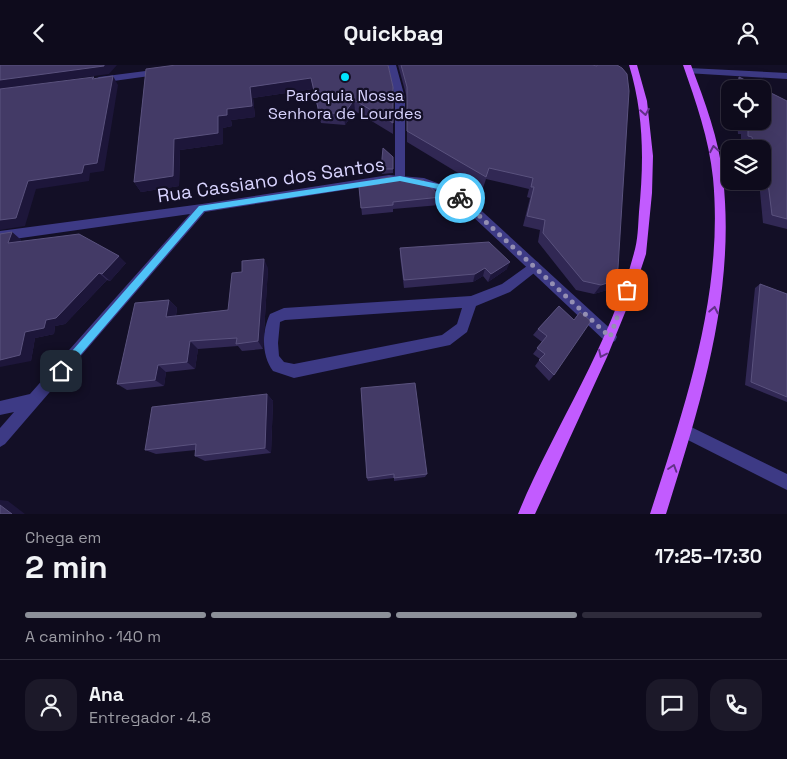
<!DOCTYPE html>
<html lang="pt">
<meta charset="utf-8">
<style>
body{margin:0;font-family:"Space Grotesk",sans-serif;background:#1c1929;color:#f1f3f6;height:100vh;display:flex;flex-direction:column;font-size:19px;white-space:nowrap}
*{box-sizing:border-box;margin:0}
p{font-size:16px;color:#9b9ba3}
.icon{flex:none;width:28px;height:28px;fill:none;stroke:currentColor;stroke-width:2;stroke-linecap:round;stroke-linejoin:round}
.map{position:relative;height:449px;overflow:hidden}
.details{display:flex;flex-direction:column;background:#0e0b1c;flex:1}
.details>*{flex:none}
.tools{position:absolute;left:721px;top:15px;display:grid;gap:10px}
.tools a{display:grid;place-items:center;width:50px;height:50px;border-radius:10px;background:#0e0b1c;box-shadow:0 5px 20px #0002,0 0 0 1px #2e2b3b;font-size:25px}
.pin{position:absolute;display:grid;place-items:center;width:42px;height:42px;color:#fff;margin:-21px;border-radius:10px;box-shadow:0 2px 8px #0006}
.courier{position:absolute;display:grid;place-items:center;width:50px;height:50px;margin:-25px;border:4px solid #4fc3f7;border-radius:50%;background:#fff;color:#222;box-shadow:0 1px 6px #0007}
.headline em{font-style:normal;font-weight:600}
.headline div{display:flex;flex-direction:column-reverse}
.headline{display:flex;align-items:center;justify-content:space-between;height:85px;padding:0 25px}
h1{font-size:32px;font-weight:600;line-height:38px}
.bar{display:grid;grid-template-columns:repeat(4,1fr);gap:8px 5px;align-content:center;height:60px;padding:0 25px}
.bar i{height:6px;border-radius:4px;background:#2e2b3b}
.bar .active{background:#8c9099}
.bar p{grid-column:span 4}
.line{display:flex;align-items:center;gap:12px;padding:0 25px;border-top:1px solid #2e2b3b}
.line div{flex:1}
.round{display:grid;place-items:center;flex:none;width:52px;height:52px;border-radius:15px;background:#1c1929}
header{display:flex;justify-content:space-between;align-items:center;height:65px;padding:0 25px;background:#0e0b1c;font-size:22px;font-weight:600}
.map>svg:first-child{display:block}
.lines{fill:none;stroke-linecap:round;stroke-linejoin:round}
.service{fill:#3d3a85;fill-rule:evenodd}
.minor{fill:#3d3a85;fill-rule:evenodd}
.primary{fill:#c25bff;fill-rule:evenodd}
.wall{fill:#312854}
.shaded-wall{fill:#1d163a}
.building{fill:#433a66;stroke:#5a527e}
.oneway{stroke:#623188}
.route{fill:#4fc3f7}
.done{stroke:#948fb3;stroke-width:5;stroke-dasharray:0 9}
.poi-dot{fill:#00e5ff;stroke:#130f26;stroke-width:2}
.labels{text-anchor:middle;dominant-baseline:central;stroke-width:4.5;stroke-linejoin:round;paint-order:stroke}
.far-poi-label{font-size:16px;fill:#d9d4ff;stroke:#130f26}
.street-label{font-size:19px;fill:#d9d4ff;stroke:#130f26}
</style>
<header><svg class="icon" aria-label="back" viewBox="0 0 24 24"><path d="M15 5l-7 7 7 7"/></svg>Quickbag<svg class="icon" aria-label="person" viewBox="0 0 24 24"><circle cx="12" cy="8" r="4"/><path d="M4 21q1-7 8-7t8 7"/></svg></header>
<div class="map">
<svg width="787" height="449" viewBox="0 0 787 449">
<rect width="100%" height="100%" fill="#130f26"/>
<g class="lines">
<path class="service" d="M388,0H396L405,33V113L400,117L395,113V33Z
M689,3L787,8V14L686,8V4Z
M534,196L538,197L540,201L538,205L510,227L476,241L467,267L450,280L294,313L273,306C261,290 262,266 270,249L284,243L471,231L502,219ZM462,243L457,259L442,270L294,299L284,297L279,291L278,278L280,257L285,255Z"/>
<path class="minor" d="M161,4L164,5V9L99,18L95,15L99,12Z
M389,110L424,113L461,127L615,268L617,272L615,276L610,278L605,276L453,133C433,122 412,117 389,118L205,147L5,379L0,382V363L14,347L0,350V336L30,329L190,149L0,176V166L202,139Z
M685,359L787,409V425L680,371L678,366L680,361Z"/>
<path class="primary" d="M629,0H637L647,36L653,91L652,128L646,189L633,228L607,292L535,449H518C554,362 610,281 634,188C638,175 638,161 639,147C644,96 644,49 629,0Z
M683,0H691C705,37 719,74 723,113C736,228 700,341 666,449H650C685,341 724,228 713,113C709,74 696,37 683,0Z"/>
</g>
<path class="wall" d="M398,0H617L607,225L594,229L576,225L538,177L540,165L523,161L530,133L527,132L529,124L486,114L483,123L407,77V33Z
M146,4L393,22V69L355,46L345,60L321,58L313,24L253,33L255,52L231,55L232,61L223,63V79L180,85L179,121L141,127L134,117Z
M739,12L787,36V164L763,158L759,116H762V84H745L744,80L741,79V69H738L737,56H762V24H733V21Z
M393,92V108L382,109L381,104Z
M359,122L441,132L440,140L393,144V147L362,150Z
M12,167L21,175L20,177L126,198L110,216L107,215L65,259L55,261L54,269L35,273L31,296Z
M400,183L507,204L488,217L483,211L473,217L404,223L400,191Z
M268,203L263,284L242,286L238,281L198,284L195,304L166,307L164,321L127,325L117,319L169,235L177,243L176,251L228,245Z
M760,219L787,229V337L745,320L755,223Z
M559,241L554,310L549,316L535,301L540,294L533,289L542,277L533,270L538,264Z
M361,323L427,409L425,412L394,416V413L368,416L367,413Z
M267,329L273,336L271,388L205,396L195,391L196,385L156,389L145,385Z"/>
<path class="shaded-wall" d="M104,0H117L109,9L0,24V15Z
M113,11L118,20L104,106L90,108L89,116L36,124L25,161L0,165V155L28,116L84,100Z
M311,13L313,24L253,33L255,52L231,55L232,61L223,63V79L180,85L179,121L141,127L134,117L174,74L218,51L227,44L250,22Z
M354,35L355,46L345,60L344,49Z
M12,167L21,175L18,186L8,178Z
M119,191L126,198L110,216L102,209Z
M264,194L268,203L263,284L258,276Z
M510,197L507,204L488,217L491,209Z
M485,203L483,211L473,217L475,209Z
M99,208L107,215L65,259L55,261L54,269L35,273L31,296L0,302V295L25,267L46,255Z
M614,216L607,225L594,229L601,220Z
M169,235L177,243L174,260L166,252Z
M190,276L198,284L195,304L187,297Z
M158,300L166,307L164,321L155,315Z
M267,329L273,336L271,388L265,383Z
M0,435L8,436L25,449H12L0,440Z"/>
<path class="building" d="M0,0H104V1L0,15Z
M176,0H388L393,22V58L354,35L344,49L319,47L311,13L250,22L252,41L227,44V50L218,51V68L174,74L173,111L134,117L146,4Z
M401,0H592L597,1V0H617L622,3L627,9L629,26L618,203L614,216L601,220L583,216L543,168L545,155L527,151L534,122H531L533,113L489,103L486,112L407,66V22Z
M113,11L97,98L84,100L82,108L28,116L16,153L0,155V24L94,12L92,14Z
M739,12L787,36V154L772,150L764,86L762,85V84L754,83L752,72L748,71V61L745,60V56H762V24H740Z
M383,83L393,92V104H381Z
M389,112L423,115L441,132L393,137V140L361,143L359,122L380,119V114Z
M12,167L8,178L79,169L119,191L102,209L99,208L56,253L46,255L44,263L25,267L20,290L0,295V169Z
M489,177L510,197L491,209L485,203L475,209L404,215L400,183Z
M264,194L258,276L236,279L237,273L190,276L187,297L158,300L155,315L117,319L135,238L169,235L166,252L228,245L232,208L242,207V196Z
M760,219L787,229V332L751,317Z
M559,241L574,255L580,247L591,256L554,310L539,295L545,289L537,283L547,271L538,264Z
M415,318L427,409L394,413V409L367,413L361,323Z
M267,329L265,383L195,391L196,379L145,385L152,342Z
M0,440L12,449H0Z"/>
<defs><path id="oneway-chevron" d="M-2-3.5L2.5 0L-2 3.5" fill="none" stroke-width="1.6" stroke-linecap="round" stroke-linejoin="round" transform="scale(1.25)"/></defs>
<g class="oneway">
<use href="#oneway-chevron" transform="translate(645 47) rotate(80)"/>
<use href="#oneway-chevron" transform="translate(714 84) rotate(-100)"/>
<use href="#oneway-chevron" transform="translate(714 245) rotate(-79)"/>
<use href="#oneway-chevron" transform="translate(602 289) rotate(115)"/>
<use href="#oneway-chevron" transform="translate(673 403) rotate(-72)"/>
</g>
<path class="route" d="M400,111L443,120L464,133L460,136L438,124L400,116L204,146L64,309H58V302L199,141Z"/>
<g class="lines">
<path class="done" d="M460,133L610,272L627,225"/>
</g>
<circle class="poi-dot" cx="345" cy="12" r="5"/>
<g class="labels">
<g class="far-poi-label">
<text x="345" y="30">Paróquia Nossa<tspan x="345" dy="18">Senhora de Lourdes</tspan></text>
</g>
<g class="street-label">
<text transform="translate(271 115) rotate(-8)">Rua Cassiano dos Santos</text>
</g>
</g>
</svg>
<div class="tools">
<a><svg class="icon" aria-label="locate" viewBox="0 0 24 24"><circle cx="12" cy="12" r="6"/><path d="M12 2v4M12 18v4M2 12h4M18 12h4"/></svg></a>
<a><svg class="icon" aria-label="layers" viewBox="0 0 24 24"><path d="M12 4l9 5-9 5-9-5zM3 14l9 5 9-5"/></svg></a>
</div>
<div class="pin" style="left:627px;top:225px;background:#ea580c"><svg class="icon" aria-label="bag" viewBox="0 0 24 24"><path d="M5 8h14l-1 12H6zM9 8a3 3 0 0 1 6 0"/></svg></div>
<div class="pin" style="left:61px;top:306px;background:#1f2937"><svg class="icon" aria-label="home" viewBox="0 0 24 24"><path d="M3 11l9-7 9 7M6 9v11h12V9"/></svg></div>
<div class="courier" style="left:460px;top:133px"><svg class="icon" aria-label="bike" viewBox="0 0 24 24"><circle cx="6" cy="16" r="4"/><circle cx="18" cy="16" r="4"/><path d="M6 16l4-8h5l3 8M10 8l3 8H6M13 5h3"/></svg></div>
</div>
<section class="details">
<div class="headline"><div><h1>2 min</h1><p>Chega em</p></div><em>17:25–17:30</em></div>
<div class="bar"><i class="active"></i><i class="active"></i><i class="active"></i><i></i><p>A caminho · 140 m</p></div>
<div class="line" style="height:90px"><a class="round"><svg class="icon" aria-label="person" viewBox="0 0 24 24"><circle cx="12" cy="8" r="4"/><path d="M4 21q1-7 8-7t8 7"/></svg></a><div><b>Ana</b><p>Entregador · 4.8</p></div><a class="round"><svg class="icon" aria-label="chat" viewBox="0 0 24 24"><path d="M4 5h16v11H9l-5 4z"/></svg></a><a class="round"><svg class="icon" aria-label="phone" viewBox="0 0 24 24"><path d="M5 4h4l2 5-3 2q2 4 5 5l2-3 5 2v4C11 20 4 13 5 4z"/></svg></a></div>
</section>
